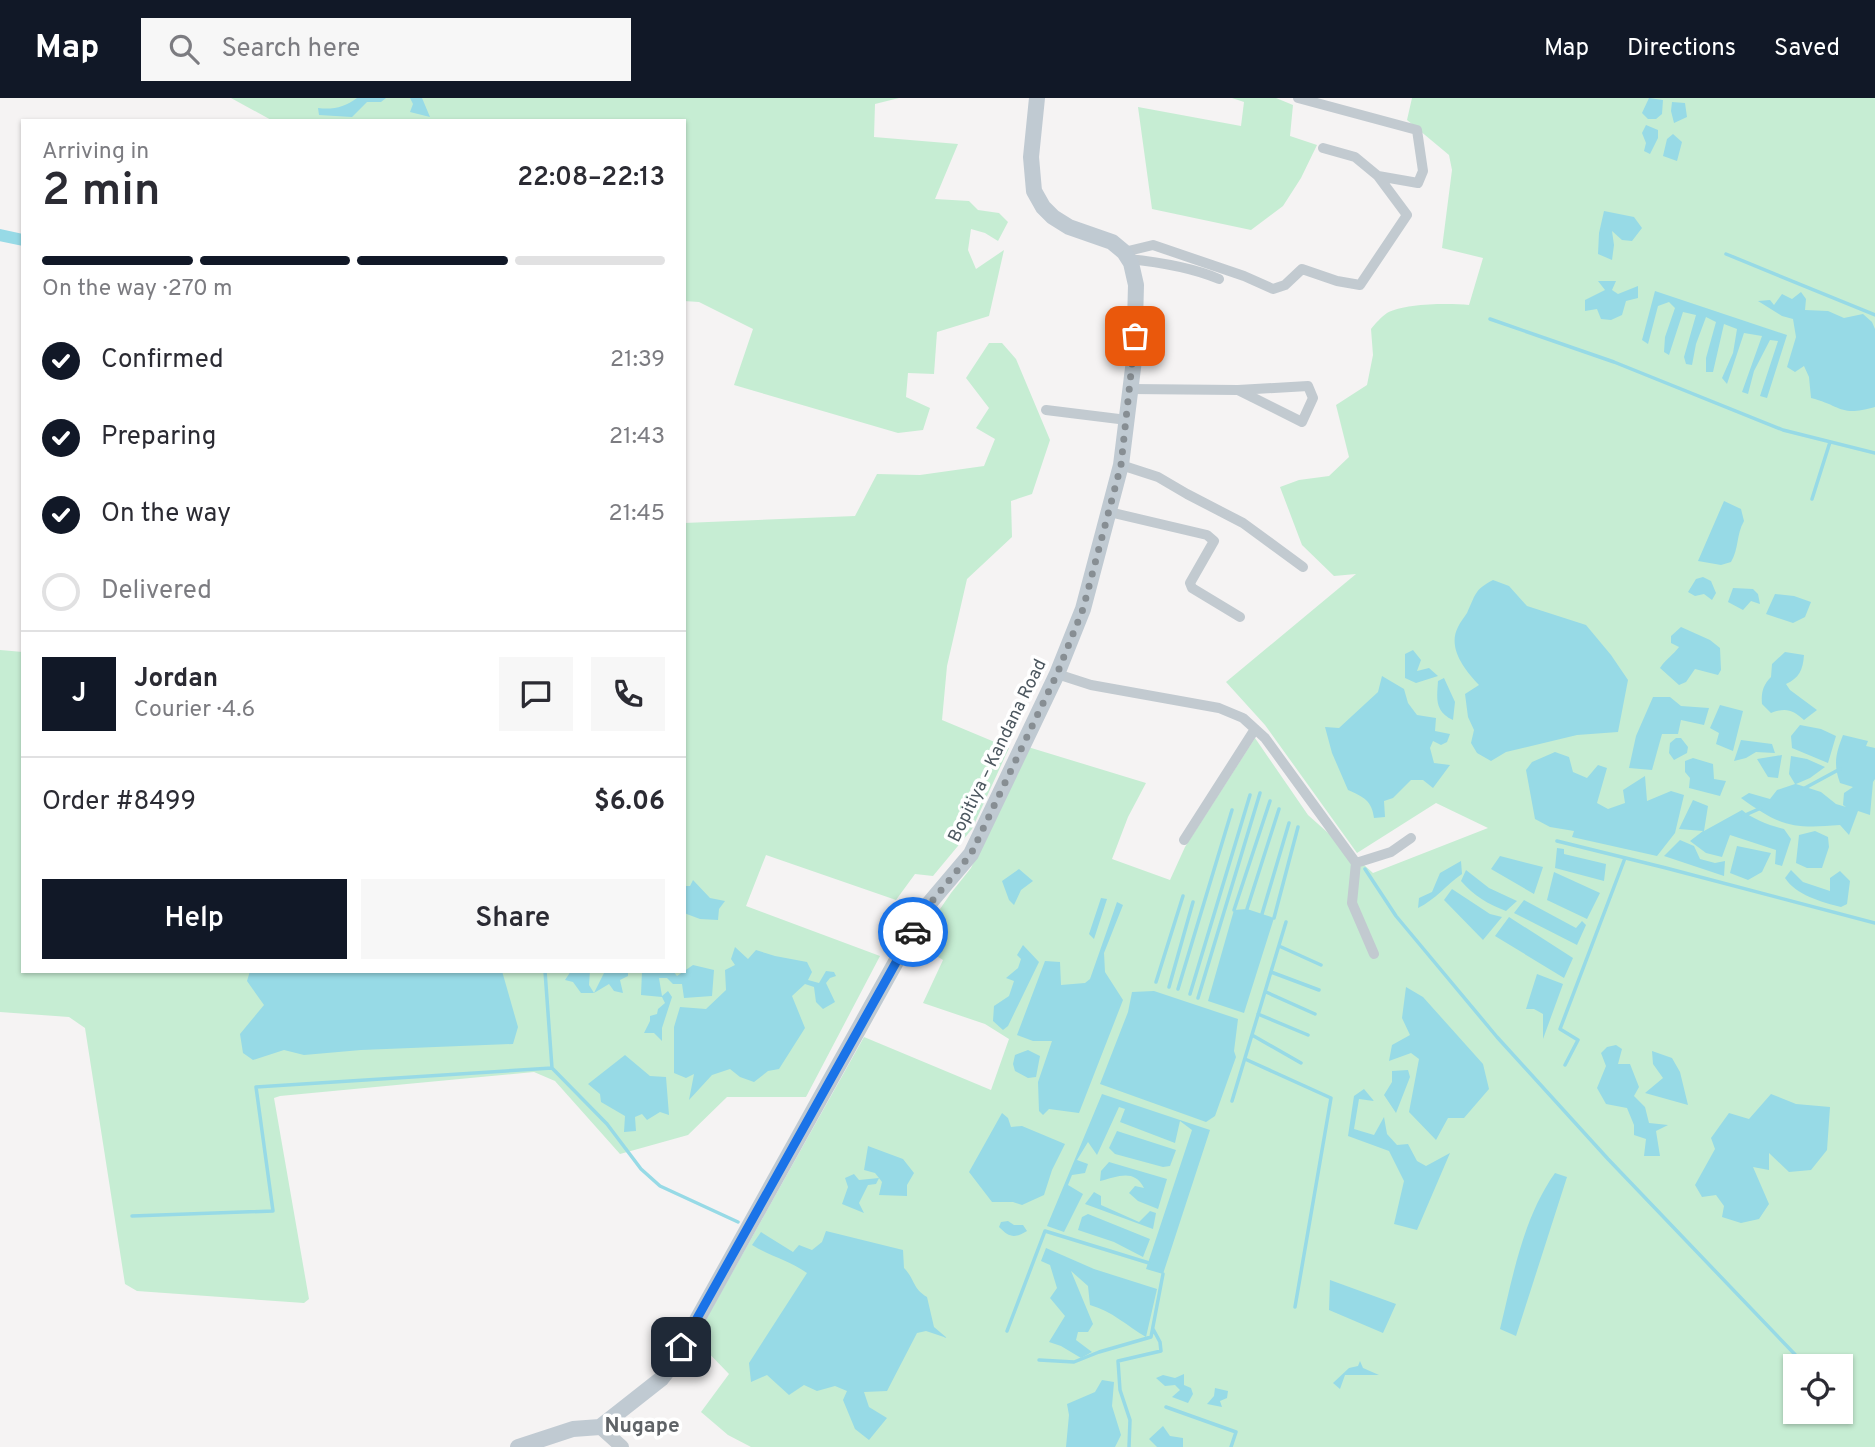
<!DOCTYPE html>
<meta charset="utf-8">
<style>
body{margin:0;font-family:Overpass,sans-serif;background:#f7f7f7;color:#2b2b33;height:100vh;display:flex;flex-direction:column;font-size:26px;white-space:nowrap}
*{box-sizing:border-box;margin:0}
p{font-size:23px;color:#7c7c81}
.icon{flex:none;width:38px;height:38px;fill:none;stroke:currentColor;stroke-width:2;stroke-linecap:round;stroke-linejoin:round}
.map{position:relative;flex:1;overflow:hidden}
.panel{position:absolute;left:21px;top:21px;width:665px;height:854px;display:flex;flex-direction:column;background:#fff;border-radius:0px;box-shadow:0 2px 5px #0004}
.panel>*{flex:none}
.tools{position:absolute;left:1783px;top:1256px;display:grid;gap:14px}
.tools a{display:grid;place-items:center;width:70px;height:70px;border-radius:0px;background:#fff;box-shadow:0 2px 5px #0004;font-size:35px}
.pin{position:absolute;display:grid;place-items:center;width:60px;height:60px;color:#fff;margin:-30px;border-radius:14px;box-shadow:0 4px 10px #0006}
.courier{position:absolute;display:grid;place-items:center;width:70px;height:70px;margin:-35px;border:5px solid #1a73e8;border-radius:50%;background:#fff;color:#222;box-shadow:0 2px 9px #0007}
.headline em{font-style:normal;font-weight:600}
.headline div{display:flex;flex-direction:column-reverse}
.headline{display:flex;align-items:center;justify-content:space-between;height:119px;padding:0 21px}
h1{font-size:46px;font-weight:600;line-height:52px}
.bar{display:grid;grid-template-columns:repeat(4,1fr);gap:10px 7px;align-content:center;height:84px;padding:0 21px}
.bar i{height:9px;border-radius:5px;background:#e1e1e2}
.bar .active{background:#111827}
.bar p{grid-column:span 4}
.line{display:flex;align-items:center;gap:18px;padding:0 21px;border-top:2px solid #e1e1e2}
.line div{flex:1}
.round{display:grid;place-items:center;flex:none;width:74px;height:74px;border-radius:0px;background:#f7f7f7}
ol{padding:0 21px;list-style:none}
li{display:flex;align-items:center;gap:21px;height:77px}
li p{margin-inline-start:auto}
li .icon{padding:7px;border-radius:50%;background:#111827;color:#fff;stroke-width:4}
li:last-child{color:#7c7c81}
li i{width:38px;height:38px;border:4px solid #e1e1e2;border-radius:50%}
.action{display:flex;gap:14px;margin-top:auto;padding:14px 21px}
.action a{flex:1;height:80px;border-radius:0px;background:#111827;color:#fff;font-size:28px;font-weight:600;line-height:80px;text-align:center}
.action a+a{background:#f7f7f7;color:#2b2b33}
header{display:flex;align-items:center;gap:42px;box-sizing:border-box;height:98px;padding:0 35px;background:#111827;color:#fff}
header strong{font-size:33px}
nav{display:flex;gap:38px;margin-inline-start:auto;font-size:24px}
.search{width:490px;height:63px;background:#f7f7f7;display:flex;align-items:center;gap:18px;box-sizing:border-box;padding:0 24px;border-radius:0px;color:#7c7c81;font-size:26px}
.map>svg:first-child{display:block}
.green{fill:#c6edd3;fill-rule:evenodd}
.water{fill:#97dae6}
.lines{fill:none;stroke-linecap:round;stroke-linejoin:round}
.stream{stroke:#97dae6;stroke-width:3.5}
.canal{stroke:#97dae6;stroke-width:12}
.minor{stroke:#c2cad0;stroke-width:10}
.tertiary{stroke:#c2cad0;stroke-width:14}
.secondary{stroke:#c0cad2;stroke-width:16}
.done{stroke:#878e93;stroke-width:7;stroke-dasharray:0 12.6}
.route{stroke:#1a73e8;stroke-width:9}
.labels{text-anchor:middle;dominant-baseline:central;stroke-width:7;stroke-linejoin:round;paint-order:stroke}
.street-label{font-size:18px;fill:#4c575f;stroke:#fff}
.quarter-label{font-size:21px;font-weight:bold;fill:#5f6367;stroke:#fff}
</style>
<header>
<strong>Map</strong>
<div class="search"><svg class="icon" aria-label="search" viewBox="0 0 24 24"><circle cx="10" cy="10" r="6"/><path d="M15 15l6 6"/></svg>Search here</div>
<nav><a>Map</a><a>Directions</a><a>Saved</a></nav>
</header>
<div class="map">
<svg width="1875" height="1349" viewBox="0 0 1875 1349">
<rect width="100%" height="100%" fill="#f5f3f3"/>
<path class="green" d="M231,0H899L875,6L874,39L958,46L935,101L969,103L978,112L999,115L1008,124L998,143L985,135L971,131L968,152L976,171L1004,152L989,218L937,234L934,276L908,275L906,299L930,310L923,332L898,335L734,287L753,231L699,204L684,203V23H273Z
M1232,0H1276L1293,7L1290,38L1317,47L1301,80L1283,108L1251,132L1152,111L1138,9L1241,28L1244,4Z
M1412,0H1875V1349H751L728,1337L701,1314L729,1276L695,1241L864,939L991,992L1009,941L985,926L923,905L943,862L916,846L951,795L971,770L1028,649L1146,685L1128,719L1112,761L1170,782L1185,749L1255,640L1308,717L1373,775L1488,730L1436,705L1357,755L1265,627L1226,584L1356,476L1334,478L1302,447L1280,389L1299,382L1329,378L1349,359L1336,307L1367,287L1373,257L1371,231C1375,226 1381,219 1387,215C1404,205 1450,205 1469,207L1483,160L1442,150L1452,72L1449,57L1407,22ZM1796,1269H1841V1314H1796Z
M989,245H1002L1016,261L1050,342L1032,396L1011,403L1012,439L967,481L947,568L942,622L1009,650L972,731L933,778L915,776L896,802L766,757L746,808L880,858L806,999H727L688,1037L620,1056L555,983L534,974L280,998L274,1000L309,1201L304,1205L137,1193L125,1186L85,930L69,919L0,914V552L23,554V873H684V425L855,418L877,376L920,377L984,368L995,341L976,330L989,310L966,280Z"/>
<path class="water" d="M357,0H386L381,4H367L352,19L319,17L318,10C333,12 345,9 357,0Z
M410,0H422L430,19L410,14L413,6Z
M1649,0L1663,2L1662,16L1656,21H1648L1642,15Z
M1672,4L1685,5L1687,19L1674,25L1671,13Z
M1646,27L1658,32V40L1650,56L1644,53L1646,45L1642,35Z
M1673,36L1682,44L1677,63L1663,58L1667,41Z
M1604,113L1634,119L1642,130L1632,143L1622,142L1612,133L1614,147L1612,162L1598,156L1599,135Z
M1598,183H1616L1612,192L1618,196L1638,188V200L1626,203L1622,217L1611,222L1601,221L1597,211L1585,213V202L1605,192Z
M1655,193L1787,237L1767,300L1760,298L1778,243L1770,242L1754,273L1748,296L1742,294L1762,238L1744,235L1727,286L1722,280L1733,255L1737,231L1724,226L1713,274H1706V260L1716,224L1706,219L1696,246L1692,267L1686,266L1684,259L1696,217L1683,214L1669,257L1664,254L1665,239L1675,210L1669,204L1658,208L1648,246L1642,242Z
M1801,194L1806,201L1805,212L1828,213L1844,220L1863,216L1872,224L1875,231V309C1840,319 1842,308 1811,300L1809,279L1804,268L1795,274L1787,269L1796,239L1793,221L1782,218L1758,203L1770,202L1774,207L1782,196L1792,201Z
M1724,403L1741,411L1744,423C1736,437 1739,451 1731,464L1721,467L1698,463Z
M1703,479L1711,483L1716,495L1712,502L1704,496L1695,498L1688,494L1696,481Z
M1493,482L1509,488L1527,508L1586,527L1611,557L1628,582L1618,634L1577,637L1506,654L1491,663L1477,655L1471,645L1474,632L1468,619L1465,596L1479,587C1465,572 1447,550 1458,529C1460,524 1464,520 1467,515C1476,496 1474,492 1493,482Z
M1733,490L1753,491L1758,496L1760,506L1751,503L1743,512L1728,504Z
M1775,496L1794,498L1811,504L1805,519L1793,525L1766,516Z
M1681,529L1710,542L1720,550L1721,572L1718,577L1695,571L1686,584L1679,587L1660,570C1666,561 1673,557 1679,549L1671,545V538Z
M1413,552L1421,562L1417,573L1429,570L1438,578L1416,585L1405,580V556Z
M1785,554L1804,557C1803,572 1799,580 1786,586L1790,592L1817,612L1804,622C1793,612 1786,609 1771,615L1762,606C1761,595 1763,587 1771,579L1772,566Z
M1382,578L1404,591L1408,605L1417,617L1436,620L1435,633L1450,636L1447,644L1441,647L1433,643L1430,650L1434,665L1450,667L1433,690L1423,682H1411L1393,700L1384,703L1385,719L1374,720C1372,703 1364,699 1348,692L1332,655L1325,629L1339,630L1378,594Z
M1444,580L1455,604L1453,622C1434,613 1437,600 1438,583Z
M1653,599H1670L1681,608L1709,610L1704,627L1681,622L1678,636H1662L1652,672L1629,670L1636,638Z
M1720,607L1743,613L1733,653L1716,646L1719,635L1710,630Z
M1800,627L1821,631L1836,638L1828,665L1792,650L1791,638Z
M1843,637L1868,643L1866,648L1875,650V681L1873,684L1870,717L1858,713L1849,737L1840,727C1792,731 1780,728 1741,700L1749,695L1770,701L1777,692L1795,686L1789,676L1791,658L1807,661L1825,669L1810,680L1796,686L1821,694L1836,706L1846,709L1843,707L1844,695L1853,689L1840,685C1833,666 1836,655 1843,637Z
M1676,640H1681L1688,649L1687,655L1674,662L1669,655L1670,645Z
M1741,642L1772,646L1775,655L1756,654L1746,660L1734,663Z
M1555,654L1569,659L1573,674L1587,680L1598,667L1607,670L1597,705L1608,711L1625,705L1623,692L1645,678L1647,703L1671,693L1684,697L1675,735L1657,758L1572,739L1574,733L1550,729L1535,721L1526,672L1532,664Z
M1782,657L1778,680L1768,679L1757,661Z
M1693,660L1713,666L1714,681L1726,683L1720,698L1689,690L1690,680L1685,674V663Z
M1693,702L1708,708L1704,733L1742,712C1752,721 1771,728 1784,731L1791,741L1782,768L1775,766L1776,752L1730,737L1722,759L1706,755L1690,743L1703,733L1679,731Z
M1815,733L1828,739L1829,749L1822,770H1807L1796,765L1799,737Z
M1680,742L1694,748L1700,761L1715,765L1725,763L1724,778L1664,758Z
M1737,748L1771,755L1762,774L1748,782L1730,775Z
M1557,750L1564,751V756L1606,766L1604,783L1555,770Z
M1500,758L1543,769L1534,796L1491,771Z
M1461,763L1462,776C1446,787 1435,802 1418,810L1419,800L1432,794L1440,775Z
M1019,771L1033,783L1021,792L1014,807L1009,802L1002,783Z
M1466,772L1489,790L1517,803L1506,813C1488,806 1474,798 1461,783Z
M1791,772L1803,784L1830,793V780L1840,773L1850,783L1847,806L1841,809C1821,804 1796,797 1785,780Z
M1554,774L1600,795L1587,821L1547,802Z
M693,782L710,800L725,803L719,811L718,822L700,821L684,815L686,807L684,788H690Z
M1452,791L1490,816L1502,819L1483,842L1444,802Z
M1101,800L1107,801L1094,841L1089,836Z
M1524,802L1576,830L1582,823L1586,827L1577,847L1514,815Z
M1117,804L1123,807L1104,855L1105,874L1123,902L1079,1015L1049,1011L1043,1017L1039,1013L1038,984L1052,943H1033L1017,937L1045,863L1060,864L1061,887L1085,885L1090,881Z
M1247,811L1274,820L1244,915L1208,903L1234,812Z
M1509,819L1573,860L1564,880L1495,838Z
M1023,847L1039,864L1008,928L1003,932L993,923L994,908L1009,898L1014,883L1006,880L1018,870L1021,861L1017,857Z
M735,849L748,861L756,852L775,858L807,864L812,874L808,882L819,885L826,873L834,874L836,878L830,880L826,885L835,904L823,911L816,904L814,889L805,886L792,898L805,930L779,971L768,973L754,984L740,979L730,971L712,977L689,1002L694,976L686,980L674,975V929L680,909L706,911L726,892L725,872L735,867L731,861Z
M693,867L714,872L712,898L684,900L682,886H673L667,880H659L662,898L668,893L672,899L662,930V943L654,935H644L650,923V918L657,916L658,911L665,905L662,899L641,897L642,873H673L677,878Z
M250,873H502L518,929L513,946L361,952L304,957L284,952L253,962L243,955L240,936L264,907L247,883Z
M571,873H590L589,887L594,895L605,873H628V878L620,882L623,895L614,893L609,886L594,895H581L573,884L565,882Z
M1537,876L1563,886L1543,941V916L1534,911H1526Z
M1406,889L1423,899L1483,966L1489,991L1464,1020H1448L1436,1042L1409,1014L1419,961L1411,955L1389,963L1392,947L1410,937L1402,920Z
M1154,893L1238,921L1234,953L1236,959L1215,1018L1206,1024L1100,986L1128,914L1132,894Z
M1616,947L1622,951L1618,966H1630L1639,989L1634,998L1645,1009L1649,1025L1668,1027L1656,1033L1660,1058H1644L1646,1041L1634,1037V1027L1627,1010L1606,1006L1597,990L1606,968L1601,955L1607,949Z
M1028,952L1040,958L1036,979L1028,980L1015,973L1013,966L1015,957Z
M1652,953L1672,960L1680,974L1688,1007L1645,995L1663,980L1653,966Z
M625,957L650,978L666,979L669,1017L660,1014L647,1022L642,1016L635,1019L636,1033L624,1034L625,1018L601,1004L600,996L588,986Z
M1408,972L1410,979L1396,1015L1384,997L1392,984V973Z
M1364,991L1374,1003L1359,1001L1354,1031L1374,1037L1384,1019L1387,1036L1397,1047L1408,1046L1417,1063L1426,1068L1450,1055L1417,1132L1394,1126L1404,1083L1389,1053L1348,1038L1354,998Z
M1102,996L1210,1032L1163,1176L1146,1171L1192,1032L1180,1023L1175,1045L1120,1024L1125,1011L1119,1009L1097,1057L1088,1044L1077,1062L1088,1066L1085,1075L1072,1077L1068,1087L1083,1096L1064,1134L1047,1128Z
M1771,996L1796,1006L1830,1009L1827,1052L1811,1072L1789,1074L1769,1055V1072L1753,1069L1769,1106L1759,1121L1741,1125L1722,1119L1724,1108L1716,1097L1702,1099L1695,1087L1715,1051L1711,1040L1729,1015L1749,1021Z
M1002,1015L1008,1020L1011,1029L1022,1028L1065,1046L1052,1072L1044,1097L1022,1107L1013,1104H992L969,1074Z
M1117,1033L1176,1052L1170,1068L1163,1069L1115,1056L1109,1050Z
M868,1048L903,1061L914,1075L907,1087V1098L879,1097L882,1084L879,1080L876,1086L868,1087L859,1105L864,1115L842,1106L848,1089L845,1080L854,1076L859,1082L879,1080L875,1075L864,1072Z
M1109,1064L1167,1081L1158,1111L1138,1103L1129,1095L1135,1088L1144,1090C1134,1070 1117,1079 1100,1083L1101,1073Z
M1555,1075L1567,1079L1516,1238L1500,1231C1513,1178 1523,1120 1555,1075Z
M1094,1094L1101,1098V1107L1139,1124L1150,1113L1156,1115L1153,1131L1085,1106Z
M1088,1116L1150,1141L1143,1159L1114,1144L1078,1132L1082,1119Z
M1008,1123L1014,1127H1023L1027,1133C1014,1141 1009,1139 999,1129L1001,1124Z
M826,1133L903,1152L904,1170C915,1181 912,1190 927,1199L934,1229L947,1240L926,1233L917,1235L887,1293L864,1294L869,1309L887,1320L869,1342L855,1331L843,1302L847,1293L835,1288L817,1293L804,1287L789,1297L767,1277L751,1284L749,1265L807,1175C790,1163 770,1158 752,1147L761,1134L793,1154L799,1147L812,1152L822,1144Z
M1046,1150L1094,1171L1157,1191L1146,1239C1127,1228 1112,1213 1090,1207L1088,1188L1071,1173L1093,1226L1088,1234H1078L1076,1242L1092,1254L1081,1260L1061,1248L1049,1244L1065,1218L1050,1200L1057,1190L1050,1167L1041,1163Z
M1330,1182L1396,1206L1383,1235L1329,1212Z
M1360,1263L1363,1270L1379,1277H1345L1340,1291L1333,1285L1349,1270L1358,1268Z
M1184,1276V1287L1191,1290L1193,1296L1188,1305L1172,1299L1180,1292L1175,1287L1165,1288L1156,1280L1163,1277L1175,1280Z
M1102,1282L1114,1284L1112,1308L1121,1337L1115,1349H1066L1069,1317L1067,1306L1095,1294Z
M1215,1290L1228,1293L1227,1300L1220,1303L1222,1309L1207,1306L1214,1298Z
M1163,1328L1170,1338L1183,1340V1349H1157L1149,1341Z"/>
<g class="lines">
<path class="stream" d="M1726,156L1875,217
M1490,221L1614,264L1783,332L1875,355
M1812,401L1830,344
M1803,691L1840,671
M1743,718L1761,710
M1557,743L1666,770L1875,825
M1365,771L1396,818L1497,939L1608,1061L1807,1269
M1247,811L1279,711
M1234,812L1270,703
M1262,816L1289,725
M1274,820L1298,729
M1279,848L1321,867
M1271,874L1319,892
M1156,884L1183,798
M1169,889L1193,804
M1178,891L1232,712
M1266,894L1315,916
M1190,896L1250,697
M1198,900L1260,695
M1258,916L1308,937
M1252,937L1301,965
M1245,961L1331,1000L1295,1209
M1565,967L1578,942L1560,931L1625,760
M552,970L607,1026L641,1071L660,1088L738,1124
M1232,1003L1286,824
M132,1118L273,1113L256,989L552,970L545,873
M1007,1233L1045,1133L1149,1165
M1039,1262L1074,1264L1099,1254L1151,1239L1163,1176
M1166,1309L1236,1334L1231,1349
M1129,1349L1130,1322L1120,1292L1118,1263L1161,1253L1160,1244L1153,1231"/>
<path class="canal" d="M0,137L23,142"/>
<path class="minor" d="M1298,0L1417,32L1423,73L1418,85L1378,78
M1124,154L1153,147L1244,178L1273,191L1285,187L1302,171L1337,183L1360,187L1407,117L1378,78L1355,59L1323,50
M1128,161C1158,164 1191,169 1219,181
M1130,291L1238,292L1302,324L1313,300L1308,288L1238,292
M1046,312L1127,322
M1121,367L1158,379L1187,396L1243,425L1303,469
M1109,414L1207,437L1214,443L1190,485L1192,490L1240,519
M1057,576L1091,587L1219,610L1243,620L1265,640L1356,765L1352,805L1374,856
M1184,742L1255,631
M1356,765L1391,754L1411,740"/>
<path class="tertiary" d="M600,1329L622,1349"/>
<path class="secondary" d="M518,1349L573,1331L600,1329L661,1281L672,1267L927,808L971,756L1057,576L1083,511L1121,367L1134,262L1136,187L1131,165L1124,154L1112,144L1069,129L1053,119L1043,109L1034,93L1031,59L1037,0"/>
</g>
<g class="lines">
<path class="done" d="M913,834L928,808L971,756L1057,576L1083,511L1121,367L1135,238"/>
<path class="route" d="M681,1249L913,834"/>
</g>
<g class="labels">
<g class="street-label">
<text transform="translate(998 653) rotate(-64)">Bopitiya – Kandana Road</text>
</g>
<g class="quarter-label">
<text x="642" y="1328">Nugape</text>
</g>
</g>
</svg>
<div class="tools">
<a><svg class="icon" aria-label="locate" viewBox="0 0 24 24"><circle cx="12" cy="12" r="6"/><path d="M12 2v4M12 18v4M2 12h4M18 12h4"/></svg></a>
</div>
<div class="pin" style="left:1135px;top:238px;background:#ea580c"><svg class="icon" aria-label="bag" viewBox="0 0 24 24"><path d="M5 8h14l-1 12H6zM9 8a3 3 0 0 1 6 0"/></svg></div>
<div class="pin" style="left:681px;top:1249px;background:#1f2937"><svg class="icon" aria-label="home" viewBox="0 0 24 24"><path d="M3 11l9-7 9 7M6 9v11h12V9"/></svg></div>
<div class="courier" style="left:913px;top:834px"><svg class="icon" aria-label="car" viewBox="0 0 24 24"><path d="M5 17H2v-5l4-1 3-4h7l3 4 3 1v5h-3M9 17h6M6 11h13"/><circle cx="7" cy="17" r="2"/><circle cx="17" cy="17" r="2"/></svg></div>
<section class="panel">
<div class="headline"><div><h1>2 min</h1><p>Arriving in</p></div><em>22:08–22:13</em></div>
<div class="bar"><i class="active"></i><i class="active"></i><i class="active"></i><i></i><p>On the way · 270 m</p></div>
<ol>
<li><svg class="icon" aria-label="check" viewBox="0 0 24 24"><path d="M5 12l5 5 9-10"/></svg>Confirmed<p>21:39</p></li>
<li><svg class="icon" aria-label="check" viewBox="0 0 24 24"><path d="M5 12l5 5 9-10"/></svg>Preparing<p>21:43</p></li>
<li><svg class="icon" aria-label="check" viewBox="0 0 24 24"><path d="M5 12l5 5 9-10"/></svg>On the way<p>21:45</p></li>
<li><i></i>Delivered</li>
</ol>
<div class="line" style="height:126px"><b class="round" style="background:#111827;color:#fff">J</b><div><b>Jordan</b><p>Courier · 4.6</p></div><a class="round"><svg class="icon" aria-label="chat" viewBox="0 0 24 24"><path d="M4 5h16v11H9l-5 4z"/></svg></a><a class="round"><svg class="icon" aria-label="phone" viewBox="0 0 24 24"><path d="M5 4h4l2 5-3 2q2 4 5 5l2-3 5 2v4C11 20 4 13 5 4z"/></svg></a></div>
<div class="line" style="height:91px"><div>Order #8499</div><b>$6.06</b></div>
<div class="action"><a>Help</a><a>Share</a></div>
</section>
</div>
